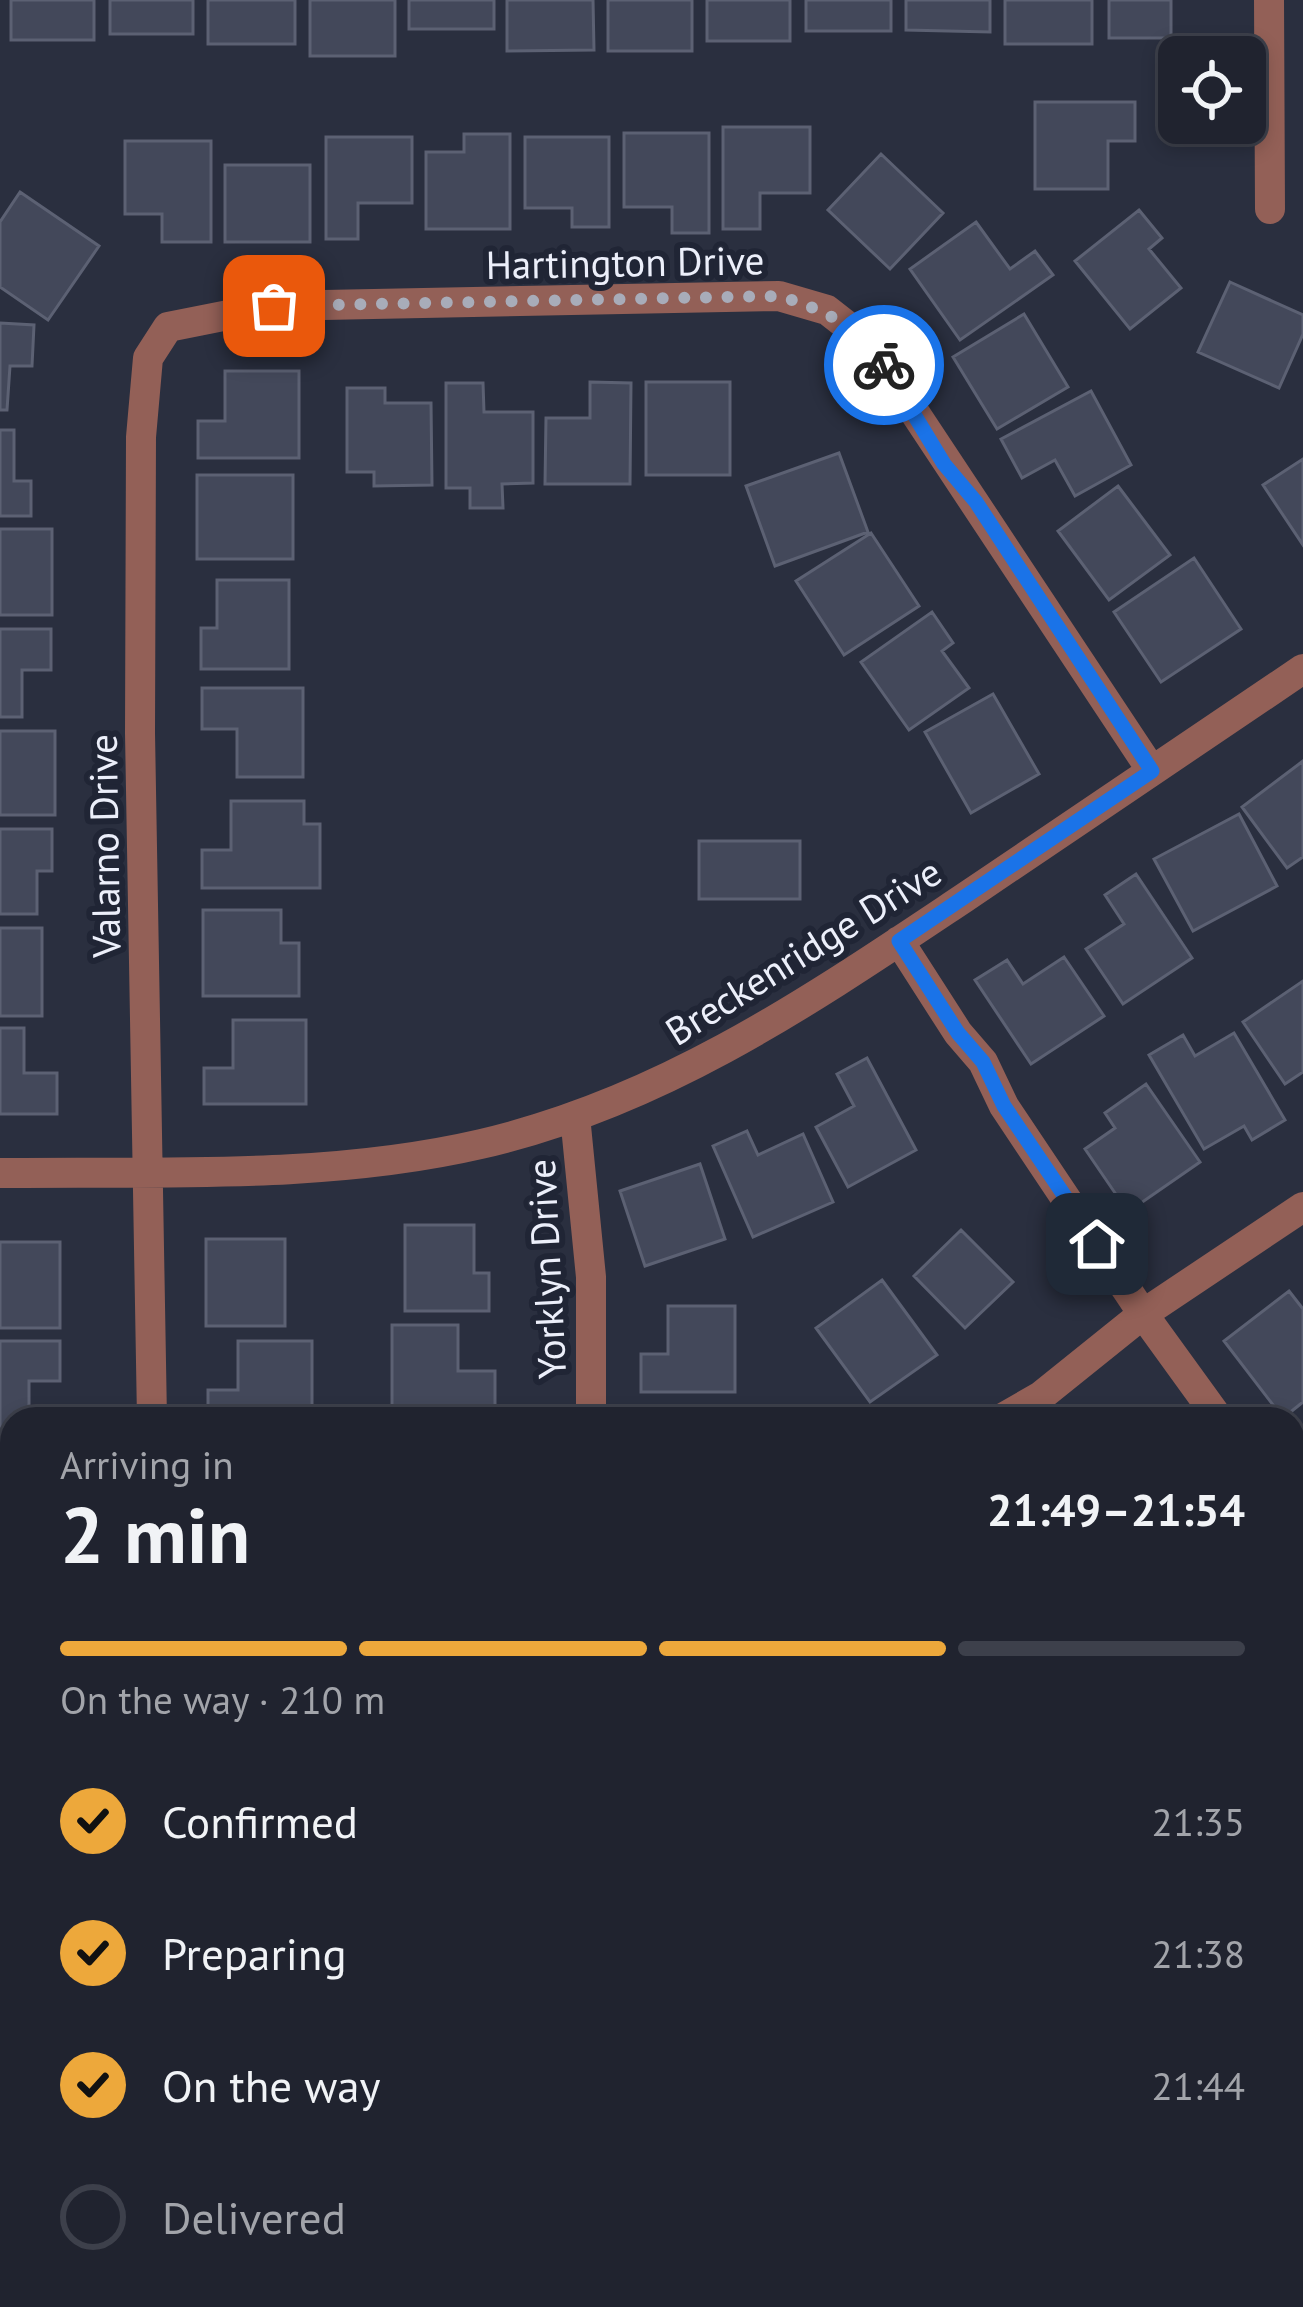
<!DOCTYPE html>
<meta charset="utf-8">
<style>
body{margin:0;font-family:"PT Sans",sans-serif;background:#282b37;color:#f1f3f6;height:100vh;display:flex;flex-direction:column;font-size:45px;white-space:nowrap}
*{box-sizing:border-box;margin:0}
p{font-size:39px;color:#a2a4aa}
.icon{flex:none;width:66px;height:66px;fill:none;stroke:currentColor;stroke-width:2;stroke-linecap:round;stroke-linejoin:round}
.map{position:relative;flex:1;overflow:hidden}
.panel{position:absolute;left:0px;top:1407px;width:1305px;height:900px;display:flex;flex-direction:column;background:#20232f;border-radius:36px 36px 0 0;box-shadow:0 6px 18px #0003,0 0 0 3px #3d404b}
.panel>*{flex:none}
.buttons{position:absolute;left:1158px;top:36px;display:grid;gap:24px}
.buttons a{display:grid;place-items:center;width:108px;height:108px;border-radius:18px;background:#20232f;box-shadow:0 6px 18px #0003,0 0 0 3px #3d404b;font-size:60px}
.pin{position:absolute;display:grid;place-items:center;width:102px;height:102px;color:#fff;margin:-51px;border-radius:24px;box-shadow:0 6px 18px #0006}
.courier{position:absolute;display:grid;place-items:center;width:120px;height:120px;margin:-60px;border:9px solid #1a73e8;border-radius:50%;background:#fff;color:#222;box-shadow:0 3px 15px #0007}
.headline em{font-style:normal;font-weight:700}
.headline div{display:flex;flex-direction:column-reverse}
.headline{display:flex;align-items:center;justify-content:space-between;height:204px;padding:0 60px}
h1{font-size:78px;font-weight:700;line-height:90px}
.bar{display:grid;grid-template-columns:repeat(4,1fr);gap:18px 12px;align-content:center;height:144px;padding:0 60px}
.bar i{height:15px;border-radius:9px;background:#3d404b}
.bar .active{background:#eda83b}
.bar p{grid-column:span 4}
ol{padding:0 60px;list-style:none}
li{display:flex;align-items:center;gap:36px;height:132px}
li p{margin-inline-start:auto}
li .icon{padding:12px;border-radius:50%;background:#eda83b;color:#111;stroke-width:4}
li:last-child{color:#a2a4aa}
li i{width:66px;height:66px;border:6px solid #3d404b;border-radius:50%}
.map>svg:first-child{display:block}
.building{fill:#43485a;stroke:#5c6173;stroke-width:3}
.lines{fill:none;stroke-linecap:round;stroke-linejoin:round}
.minor{stroke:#936057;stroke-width:30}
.done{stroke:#a8acb9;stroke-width:12;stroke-dasharray:0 21.6}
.route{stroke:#1a73e8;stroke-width:15}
.labels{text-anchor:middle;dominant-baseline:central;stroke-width:12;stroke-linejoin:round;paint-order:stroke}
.street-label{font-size:39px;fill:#eceffa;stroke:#202535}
</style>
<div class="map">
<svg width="1303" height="2307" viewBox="0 0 1303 2307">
<rect width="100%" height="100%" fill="#2a2f3f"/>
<path class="building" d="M11,0H94V40H11Z
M110,0H193V34H110Z
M208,0H295V44H208Z
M310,0H395V56H310Z
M409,0H494V29H409Z
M507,0H593L594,50L507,51Z
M608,0H692V51H608Z
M707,0H790V41H707Z
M806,0H891V31H806Z
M906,0H990V32L906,30Z
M1005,0H1092V44H1005Z
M1109,0H1171V38H1109Z
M1035,102H1135V141H1108V189H1035Z
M723,127H810V193H760V229H723Z
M624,133H709V233H672V207H624Z
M464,134H510V229H426V152H464Z
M326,137H412V203H358V239H326Z
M525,137H609V227H572V208H525Z
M125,141H211V242H162V214H125Z
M881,154L943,213L890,269L828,210Z
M225,165H310V242H225Z
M20,192L99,246L48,320L0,287V222Z
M1139,210L1162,238L1149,249L1181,288L1130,329L1075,261Z
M976,222L1010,269L1035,251L1053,275L960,340L910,269Z
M1230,282L1303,315V334L1279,388L1198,352Z
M1024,314L1068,387L997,429L953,357Z
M0,323L34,325L32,366H10L7,410H0Z
M225,371H299V458H198V421H225Z
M590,382L631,383L630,484H545L546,418H590Z
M646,382H730V475H646Z
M446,383H483L484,412H533V483L502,484L503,508H470V488H446Z
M347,388H385V403H431L432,485L374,486V472H347Z
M1091,391L1131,465L1075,496L1055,460L1022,478L1001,439Z
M0,430H14V481H31V516H0Z
M839,453L868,532L775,566L746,486Z
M1303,459V545L1263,485Z
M197,475H293V559H197Z
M1118,486L1170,555L1109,600L1058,531Z
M0,529H52V615H0Z
M871,533L919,606L844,655L796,581Z
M1194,558L1241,629L1161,682L1114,612Z
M217,580H289V669H201V628H217Z
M932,612L953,643L942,651L969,688L909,730L861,662Z
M0,629H51V670H22V717H0Z
M202,688H303V777H237V729H202Z
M993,694L1039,774L971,813L925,732Z
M0,731H55V815H0Z
M1303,761V857L1287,868L1242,807Z
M231,801H304V824H320V888H202V850H231Z
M1239,814L1277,886L1193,931L1154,859Z
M0,829H52V871H37V914H0Z
M699,841H800V899H699Z
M1136,874L1192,958L1123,1004L1086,949L1124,924L1105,895Z
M203,910H281V943H299V996H203Z
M0,928H42V1016H0Z
M1064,957L1104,1016L1031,1064L975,980L1007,960L1023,984Z
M1303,981V1072L1285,1084L1243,1022Z
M233,1020H306V1104H204V1068H233Z
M0,1028H24V1073H57V1114H0Z
M1234,1033L1285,1120L1252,1140L1244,1126L1204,1149L1149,1055L1183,1035L1195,1056Z
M867,1058L916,1150L848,1187L816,1127L854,1106L837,1074Z
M1146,1084L1200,1162L1128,1212L1085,1149L1115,1128L1105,1113Z
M747,1131L758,1155L803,1134L833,1202L753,1237L713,1146Z
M700,1164L725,1239L645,1266L620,1191Z
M405,1225H474V1273H489V1311H405Z
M961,1230L1013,1282L965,1328L914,1276Z
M206,1239H285V1326H206Z
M0,1242H60V1328H0Z
M882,1280L937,1355L870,1402L816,1328Z
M1289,1291L1303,1309V1402L1283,1418L1224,1341Z
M668,1306H735V1392H641V1354H668Z
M392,1325H458V1371H495V1411H392Z
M0,1341H60V1381H29V1419H12V1430H0Z
M238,1341H312V1419H208V1390H238Z
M651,1406H725V1419H651Z
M0,1442H12V1527H0Z
M0,1542H12V1628H0Z
M0,1642H12V1727H0Z
M1293,1655L1303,1668V1681L1293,1689Z
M0,1741H12V1827H0Z
M0,1841H12V1926H0Z
M1303,1870V1940L1293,1924V1876Z
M0,1942H12V2028H0Z
M0,2042H12V2129H0Z
M1293,2104L1303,2140V2173L1293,2176Z
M0,2148H12V2233H0Z
M35,2295H142L145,2298L137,2307H48Z
M199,2295H271L269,2307H196Z
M291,2295H329L328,2307H290Z
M468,2300L469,2307H384V2304Z"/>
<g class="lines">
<path class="minor" d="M1269,0L1270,209
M899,941L958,1033L983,1062L1004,1106L1143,1314L1219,1419
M575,1116L591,1277V1419
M0,1173C158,1171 326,1180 481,1144C663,1102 811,1000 964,898C1077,822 1190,745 1303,669
M152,1419L140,733L141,437L148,358L168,327L274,306L779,296L827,310L868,342L1152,771
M1001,1419L1041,1396L1143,1314L1303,1207
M1293,1504L1303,1515
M1293,1793L1303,1787
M1293,2263L1303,2260"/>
</g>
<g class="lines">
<path class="done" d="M274,306L779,296C825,310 856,325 884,365"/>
<path class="route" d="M884,365L944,464L976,502L1152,771L899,941L958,1033L983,1062L1004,1106L1097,1244"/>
</g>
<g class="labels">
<g class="street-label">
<text transform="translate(625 262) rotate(-1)">Hartington Drive</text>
<text transform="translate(104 846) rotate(-91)">Valarno Drive</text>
<text transform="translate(803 951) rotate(-32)">Breckenridge Drive</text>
<text transform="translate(546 1269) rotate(-93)">Yorklyn Drive</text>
</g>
</g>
</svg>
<div class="buttons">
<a><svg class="icon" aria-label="locate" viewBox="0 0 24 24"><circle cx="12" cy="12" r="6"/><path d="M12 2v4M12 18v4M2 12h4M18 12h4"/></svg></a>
</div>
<div class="pin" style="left:274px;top:306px;background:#ea580c"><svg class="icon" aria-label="bag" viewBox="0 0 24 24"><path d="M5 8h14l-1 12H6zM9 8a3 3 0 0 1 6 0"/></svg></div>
<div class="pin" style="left:1097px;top:1244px;background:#1f2937"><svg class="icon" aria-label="home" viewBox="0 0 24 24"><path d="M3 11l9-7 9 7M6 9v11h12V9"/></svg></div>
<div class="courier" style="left:884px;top:365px"><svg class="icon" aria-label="bike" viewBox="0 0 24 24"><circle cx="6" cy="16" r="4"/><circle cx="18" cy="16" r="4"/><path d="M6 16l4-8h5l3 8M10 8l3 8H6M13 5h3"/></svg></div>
<section class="panel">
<div class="headline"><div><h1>2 min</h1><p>Arriving in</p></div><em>21:49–21:54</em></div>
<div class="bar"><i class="active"></i><i class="active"></i><i class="active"></i><i></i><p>On the way · 210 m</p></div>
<ol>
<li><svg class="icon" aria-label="check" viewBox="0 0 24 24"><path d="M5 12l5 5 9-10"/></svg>Confirmed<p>21:35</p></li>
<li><svg class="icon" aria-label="check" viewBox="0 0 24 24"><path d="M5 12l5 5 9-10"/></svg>Preparing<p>21:38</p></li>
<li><svg class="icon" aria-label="check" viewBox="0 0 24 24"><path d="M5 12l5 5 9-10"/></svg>On the way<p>21:44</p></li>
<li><i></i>Delivered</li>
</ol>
</section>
</div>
